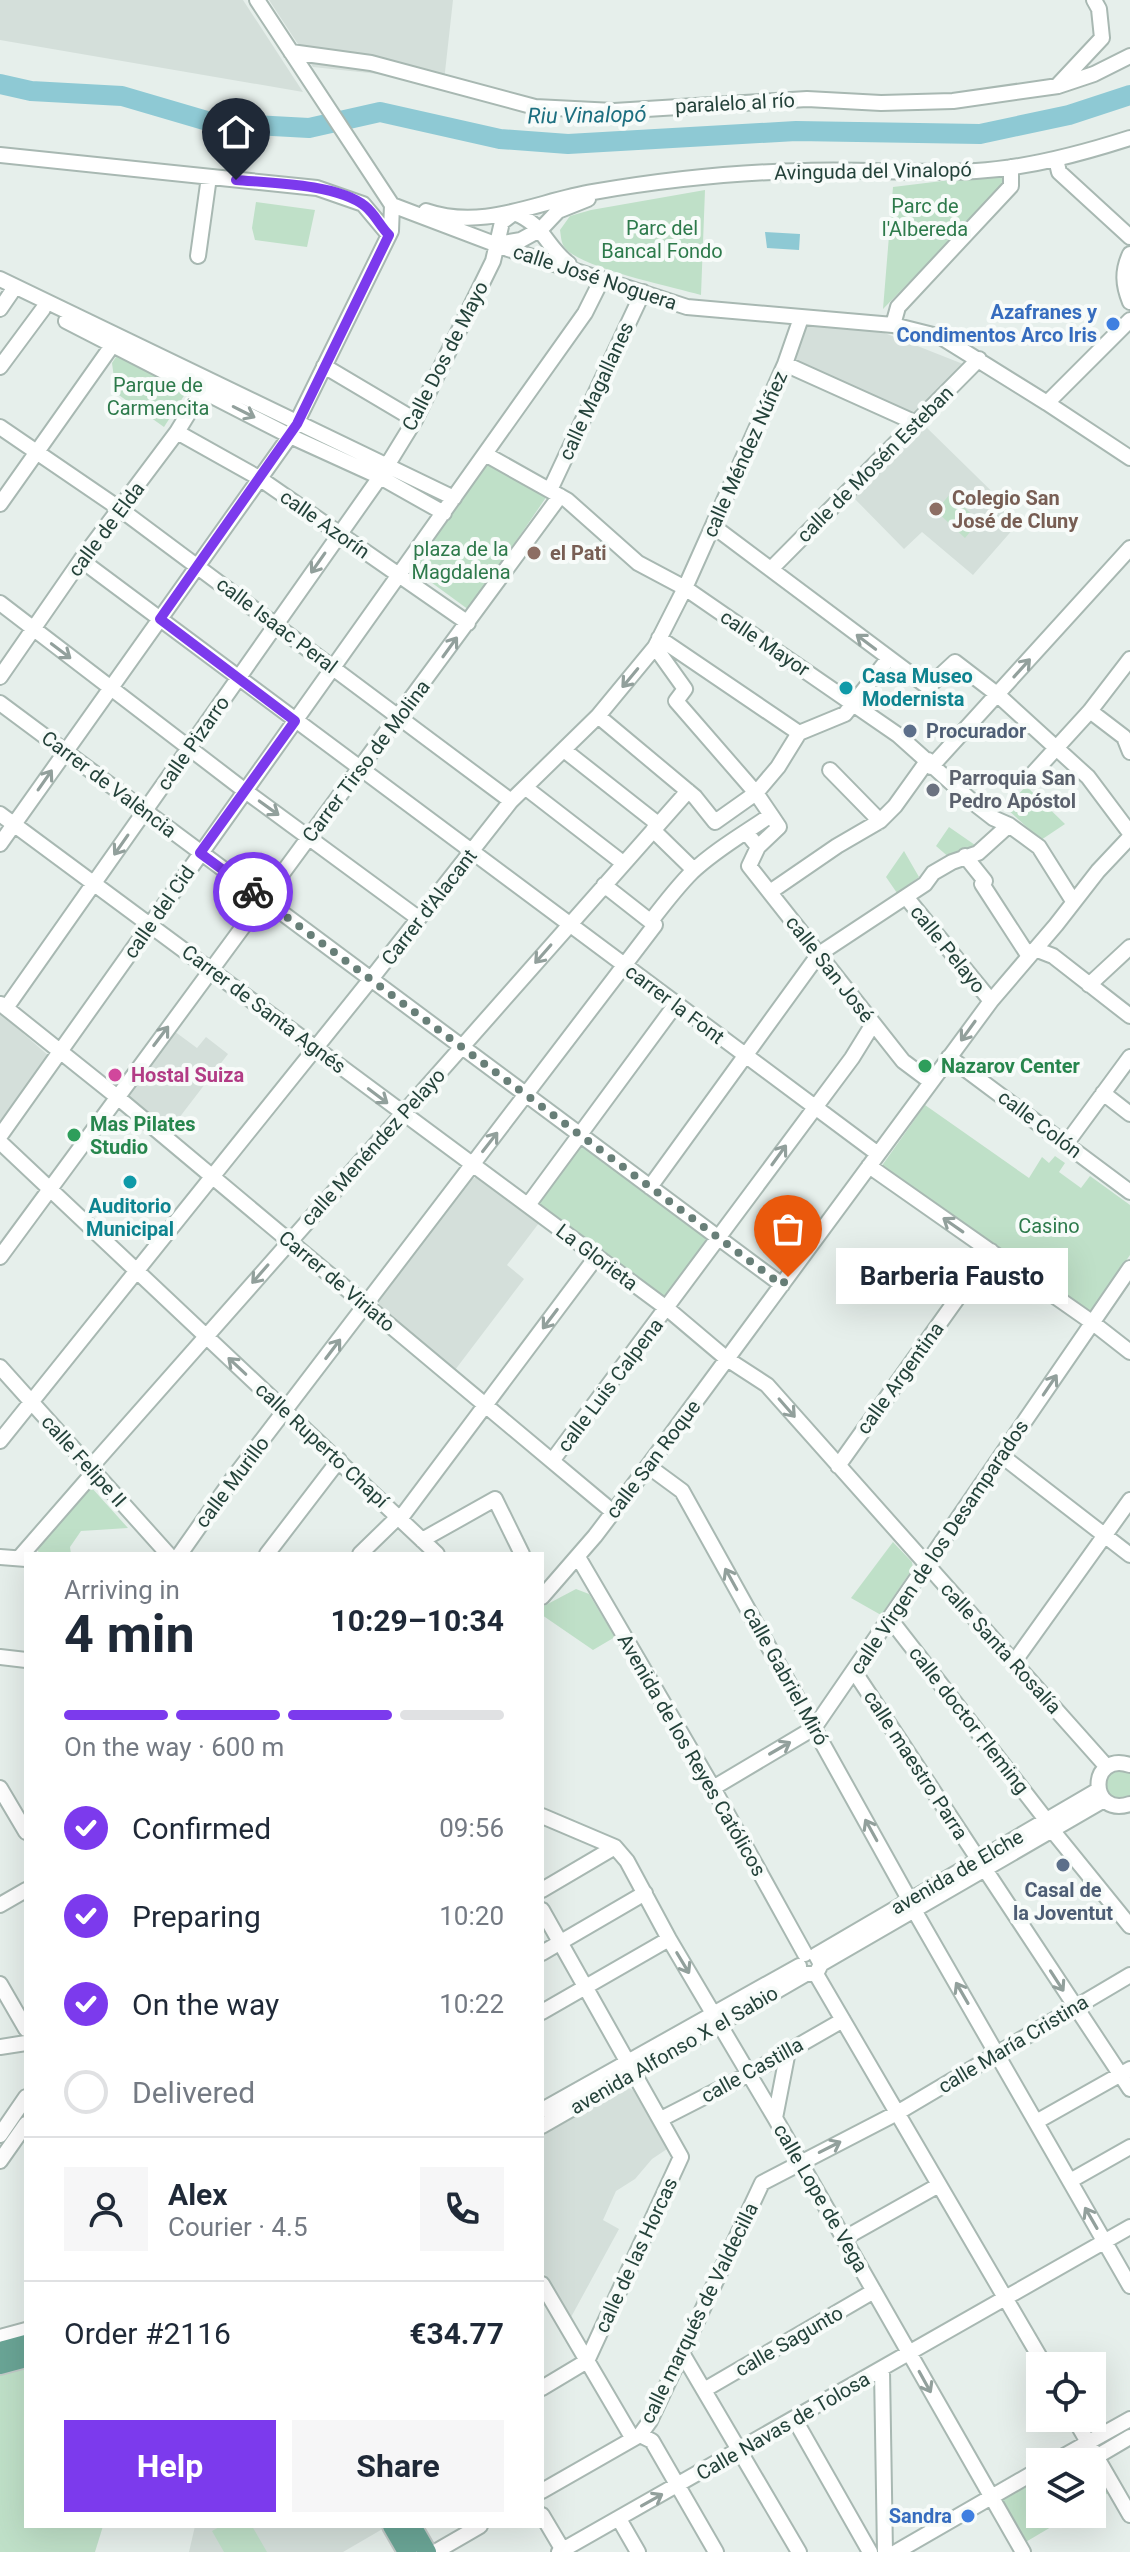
<!DOCTYPE html>
<meta charset="utf-8">
<style>
body{margin:0;font-family:Roboto,sans-serif;background:#f6f6f7;color:#1f2937;height:100vh;display:flex;flex-direction:column;font-size:30px;white-space:nowrap}
*{box-sizing:border-box;margin:0}
p{font-size:26px;color:#747a83}
.icon{flex:none;width:44px;height:44px;fill:none;stroke:currentColor;stroke-width:2;stroke-linecap:round;stroke-linejoin:round}
.map{position:relative;flex:1;overflow:hidden}
.details{position:absolute;left:24px;top:1552px;width:520px;height:976px;display:flex;flex-direction:column;background:#fff;border-radius:0px;box-shadow:0 8px 32px #0002}
.details>*{flex:none}
.buttons{position:absolute;left:1026px;top:2352px;display:grid;gap:16px}
.buttons a{display:grid;place-items:center;width:80px;height:80px;border-radius:0px;background:#fff;box-shadow:0 8px 32px #0002;font-size:40px}
.pin{position:absolute;display:grid;place-items:center;width:68px;height:68px;color:#fff;margin:-82px -34px;border-radius:50% 50% 50% 0;rotate:-45deg;box-shadow:0 0 8px #0007}
.pin .icon{rotate:45deg}
.courier{position:absolute;display:grid;place-items:center;width:80px;height:80px;margin:-40px;border:6px solid #7c3aed;border-radius:50%;background:#fff;color:#222;box-shadow:0 2px 10px #0007}
.bubble{position:absolute;height:56px;border-radius:0px;background:#fff;box-shadow:0 8px 32px #0002;font-size:26px;font-weight:700;line-height:56px;text-align:center}
.head em{font-style:normal;font-weight:700}
.head div{display:flex;flex-direction:column-reverse}
.head{display:flex;align-items:center;justify-content:space-between;height:136px;padding:0 40px}
h1{font-size:52px;font-weight:700;line-height:60px}
.bar{display:grid;grid-template-columns:repeat(4,1fr);gap:12px 8px;align-content:center;height:96px;padding:0 40px}
.bar i{height:10px;border-radius:6px;background:#e0e1e3}
.bar .current{background:#7c3aed}
.bar p{grid-column:span 4}
.line{display:flex;align-items:center;gap:20px;padding:0 40px;border-top:2px solid #e0e1e3}
.line div{flex:1}
.round{display:grid;place-items:center;flex:none;width:84px;height:84px;border-radius:0px;background:#f6f6f7}
ol{padding:0 40px;list-style:none}
li{display:flex;align-items:center;gap:24px;height:88px}
li p{margin-inline-start:auto}
li .icon{padding:8px;border-radius:50%;background:#7c3aed;color:#fff;stroke-width:4}
li:last-child{color:#747a83}
li i{width:44px;height:44px;border:4px solid #e0e1e3;border-radius:50%}
.primary-button{display:flex;gap:16px;margin-top:auto;padding:16px 40px}
.primary-button a{flex:1;height:92px;border-radius:0px;background:#7c3aed;color:#fff;font-size:32px;font-weight:700;line-height:92px;text-align:center}
.primary-button a+a{background:#f6f6f7;color:#1f2937}
.map>svg:first-child{display:block}
.built{fill:#d4dfda}
.green{fill:#bfe0c8}
.water{fill:#8ec9d4}
.lines{fill:none;stroke-linecap:round;stroke-linejoin:round}
.river{stroke:#8ec9d4;stroke-width:20}
.minor-casing{stroke:#a8b8b2;stroke-width:18}
.major-casing{stroke:#c2cac8;stroke-width:22}
.minor{stroke:#fff;stroke-width:14}
.major{stroke:#6aa596;stroke-width:18}
.oneway{stroke:#92a09c}
.done{stroke:#687f78;stroke-width:8;stroke-dasharray:0 14.4}
.route{stroke:#7c3aed;stroke-width:10}
.shop-dot{fill:#3f7fe0;stroke:#f7fbf9;stroke-width:3}
.education-dot{fill:#8d6e63;stroke:#f7fbf9;stroke-width:3}
.culture-dot{fill:#0f9aa8;stroke:#f7fbf9;stroke-width:3}
.service-dot{fill:#5c6f8a;stroke:#f7fbf9;stroke-width:3}
.worship-dot{fill:#6b7280;stroke:#f7fbf9;stroke-width:3}
.leisure-dot{fill:#2e9e5b;stroke:#f7fbf9;stroke-width:3}
.hotel-dot{fill:#d1479c;stroke:#f7fbf9;stroke-width:3}
.labels{text-anchor:middle;dominant-baseline:central;stroke-width:8;stroke-linejoin:round;paint-order:stroke}
.street-label{font-size:20px;fill:#24423a;stroke:#f7fbf9}
.park-label{font-size:20px;fill:#2d7a4b;stroke:#f7fbf9}
.shop-label{font-size:20px;font-weight:bold;fill:#366cbe;stroke:#f7fbf9;text-anchor:end}
.education-label{font-size:20px;font-weight:bold;fill:#785e54;stroke:#f7fbf9;text-anchor:start}
.culture-label{font-size:20px;font-weight:bold;fill:#0d838f;stroke:#f7fbf9;text-anchor:start}
.service-label{font-size:20px;font-weight:bold;fill:#4e5e75;stroke:#f7fbf9;text-anchor:start}
.worship-label{font-size:20px;font-weight:bold;fill:#5b616d;stroke:#f7fbf9;text-anchor:start}
.leisure-label{font-size:20px;font-weight:bold;fill:#27864d;stroke:#f7fbf9;text-anchor:start}
.hotel-label{font-size:20px;font-weight:bold;fill:#b23c85;stroke:#f7fbf9;text-anchor:start}
.water-label{font-size:22px;font-style:italic;fill:#1c6f80;stroke:#f7fbf9}
</style>
<div class="map">
<svg width="1130" height="2552" viewBox="0 0 1130 2552">
<rect width="100%" height="100%" fill="#e6efeb"/>
<path class="built" d="M0,0H243L303,92L0,40Z
M269,0H453L444,81L313,67Z
M806,324L882,332L963,364L912,418L788,363Z
M924,425L1021,520L973,575L922,532L904,549L853,497Z
M0,1013L50,1057L0,1128Z
M174,1031L197,1048L206,1037L228,1054L169,1131L129,1097V1091Z
M478,1177L539,1223L507,1265L524,1279L455,1370L379,1306V1301L471,1179Z
M626,2087L633,2090L667,2149L652,2159L635,2179L616,2191L603,2220L619,2229L570,2319L542,2270V2136Z
M195,2526H386V2527L343,2552H189Z"/>
<path class="green" d="M1016,172L883,309L893,187Z
M705,190L701,295C673,287 581,268 565,248C561,243 561,236 560,230L570,216L591,210Z
M256,202L315,210L307,247L255,240L252,228Z
M120,351L189,388L164,427L116,393L112,363Z
M487,464L547,496L469,610L413,569Z
M950,494L979,521L965,538L936,511Z
M1026,786L1065,824L1041,840L1006,808Z
M949,827L975,845L951,859L936,846Z
M904,851L919,877L897,893L886,877Z
M925,1105L1029,1178L1042,1157L1049,1163L1055,1156L1065,1163L1059,1172L1081,1188L1090,1176L1130,1205V1255L1091,1311L1084,1312L881,1167Z
M580,1140L711,1238L666,1302L534,1203Z
M91,1487L128,1528L81,1531L70,1547L71,1554H40L36,1548Z
M893,1542L912,1562L913,1568L881,1615L851,1598Z
M576,1589L589,1594L615,1637L593,1650L542,1615V1607Z
M1130,1769V1799L1125,1802L1107,1797L1101,1780L1108,1770Z
M26,2366V2526H103L95,2552H0V2374Z
M1088,2443L1115,2489L1092,2503V2462H1053Z
M1040,2469V2514H1073L1019,2546L990,2496Z
M221,2526H252L267,2552H224L212,2531Z"/>
<path class="water" d="M765,232L800,234L799,250L767,248Z"/>
<g class="lines">
<path class="river" d="M0,84L31,91L122,96L214,123L309,128L380,112L500,139L568,144L796,131L980,134L1069,115L1130,95"/>
<g class="minor-casing">
<path id="minor" d="M257,0L392,205L508,249L687,307L893,325L941,337L1047,403L1130,458
M291,52L371,63L535,107L614,111L807,99L881,103L953,101L1058,86L1094,74L1130,56
M1058,85L1102,38L1099,9L1094,0
M0,155L317,188L363,204L389,235
M1056,159L1059,172L1130,237
M426,211C484,231 538,201 593,192C663,180 734,172 805,171C862,169 919,174 976,171C1028,168 1080,154 1130,138
M514,213C544,224 546,247 569,264
M497,244L521,240L541,229L558,211L588,199
M1130,254C1122,271 1123,285 1130,302
M198,256L209,177
M0,279L454,498
M0,309L11,293
M66,321L290,436L380,477L444,513
M893,325L898,307L1011,186V167
M785,364L916,423
M324,366L415,420
M0,367L43,309
M1047,403L1130,320
M0,427L120,509L511,801
M177,432L259,478L468,623
M485,454L567,500L638,563L685,588L898,735L975,804L993,818L1009,825L1039,847L1073,901
M550,490L643,292
M0,504L116,340
M713,526L928,687L955,662L998,695L1088,777L1130,833
M81,560L878,1154
M771,569L979,359
M0,603L244,790L418,918
M659,638L799,733
M655,647L685,689L676,701L756,793L771,815
M0,677L81,560L177,432L207,383
M0,703L782,1285
M1090,711L1124,737L1130,752
M598,716L695,797L715,822L756,793L778,767L799,733L845,714L888,659
M564,750L658,824
M931,767L1130,548
M830,770L880,821
M1028,779L1090,711L1130,659
M526,788L623,863
M0,814L669,1310L727,1359L767,1385L1107,1767
M653,830L694,870
M0,844L290,436L391,231L392,205
M758,847L749,866L903,1061L931,1082
M965,856L985,881L982,884L1028,955
M770,892L837,846L880,821L895,806L928,760
M906,897L991,1001
M651,921C664,904 677,887 692,872C715,850 745,833 771,815L779,827L758,847L746,832
M1035,949L1053,956L1130,1016
M1089,985L1130,947
M1,1004L116,1096L613,1512
M6,1008L380,477L415,420L493,261L502,222L514,213
M949,1057L1130,1192
M1103,1093L1130,1114
M0,1136L585,313L602,279
M0,1142L437,1554
M1066,1144L1130,1057
M869,1166L1093,1323L1130,1352
M650,1187L819,954L925,884L933,873L952,862L978,853L1009,825
M528,1205L676,1004
M0,1257L560,496
M0,1367L168,1554
M0,1441L371,979L511,801L598,716L655,647L685,588L785,364L801,318
M1002,1456L1130,1555
M552,1461L852,1058L873,1024
M648,1466L682,1491L909,1899
M838,1466L991,1251
M90,1468L688,791
M400,1519L597,1256
M422,1540L495,1499L522,1554
M180,1554L234,1477L655,925L604,885
M267,1554L339,1460
M360,1554L398,1517
M0,1557L26,1559
M578,1557L713,1788L805,1954
M19,1558L94,1472
M542,1597L595,1536L648,1466L991,1001L1056,925L1098,871L1130,837
M890,1619L1047,1821
M0,1657L26,1660
M1014,1662L1130,1500
M854,1671L1130,2089
M1130,1765C1088,1751 1088,1818 1130,1804
M0,1788L26,1832
M713,1788L814,1728L1130,1268
M542,1816L615,1847L627,1861L669,1939L775,2118L1023,2552
M1052,1830L1130,1926
M542,1890L615,1847
M0,1905L26,1890
M542,1910L681,2157L587,2361L542,2388
M914,1910L1130,2286
M542,1953L645,1893
M816,1955L1098,1790
M821,1964L1104,1800
M816,1974L1045,2366
M0,1984L26,2029
M542,2012L669,1939
M0,2047L26,2043
M542,2110L799,1966
M775,2118L788,2051
M661,2119L749,2074L843,2020
M1036,2122L1130,2069
M542,2126L806,1974H816L821,1964L816,1955
M0,2135L26,2097
M0,2161L26,2124
M1070,2181L1130,2147
M843,2239L939,2185
M542,2284L633,2439
M0,2337L26,2330
M682,2353L799,2552
M882,2370L885,2552
M704,2390L874,2291
M1074,2418L1130,2515
M795,2420L870,2552
M640,2435L652,2441L716,2552
M1096,2457L1130,2437
M1053,2462L1130,2419
M542,2491L640,2435L650,2421L762,2183L897,2113L1130,1975
M542,2515L564,2552
M619,2519L638,2552
M435,2552L480,2526
M559,2552L1130,2227
M896,2552L1040,2469"/>
</g>
<g class="major-casing">
<path id="major" d="M0,2351L26,2344
M0,2365L26,2358
M392,2526L407,2552
M412,2526L427,2552"/>
</g>
<use href="#minor" class="minor"/>
<use href="#major" class="major"/>
</g>
<defs><path id="oneway-shaft" d="M-6 0H5M1.5-3L5.5 0L1.5 3" fill="none" stroke-width="1.6" stroke-linecap="round" stroke-linejoin="round" transform="scale(2)"/></defs>
<g class="oneway">
<use href="#oneway-shaft" transform="translate(244 412) rotate(27)"/>
<use href="#oneway-shaft" transform="translate(318 563) rotate(125)"/>
<use href="#oneway-shaft" transform="translate(866 642) rotate(-143)"/>
<use href="#oneway-shaft" transform="translate(450 647) rotate(-54)"/>
<use href="#oneway-shaft" transform="translate(61 651) rotate(37)"/>
<use href="#oneway-shaft" transform="translate(1022 668) rotate(-48)"/>
<use href="#oneway-shaft" transform="translate(630 678) rotate(130)"/>
<use href="#oneway-shaft" transform="translate(45 780) rotate(-55)"/>
<use href="#oneway-shaft" transform="translate(269 808) rotate(36)"/>
<use href="#oneway-shaft" transform="translate(121 845) rotate(125)"/>
<use href="#oneway-shaft" transform="translate(543 954) rotate(131)"/>
<use href="#oneway-shaft" transform="translate(968 1031) rotate(126)"/>
<use href="#oneway-shaft" transform="translate(161 1036) rotate(-53)"/>
<use href="#oneway-shaft" transform="translate(378 1096) rotate(37)"/>
<use href="#oneway-shaft" transform="translate(490 1142) rotate(-52)"/>
<use href="#oneway-shaft" transform="translate(779 1155) rotate(-54)"/>
<use href="#oneway-shaft" transform="translate(953 1225) rotate(-145)"/>
<use href="#oneway-shaft" transform="translate(260 1274) rotate(131)"/>
<use href="#oneway-shaft" transform="translate(550 1319) rotate(127)"/>
<use href="#oneway-shaft" transform="translate(333 1349) rotate(-53)"/>
<use href="#oneway-shaft" transform="translate(237 1366) rotate(-137)"/>
<use href="#oneway-shaft" transform="translate(1050 1385) rotate(-56)"/>
<use href="#oneway-shaft" transform="translate(787 1408) rotate(49)"/>
<use href="#oneway-shaft" transform="translate(731 1579) rotate(-119)"/>
<use href="#oneway-shaft" transform="translate(780 1748) rotate(-30)"/>
<use href="#oneway-shaft" transform="translate(871 1830) rotate(-119)"/>
<use href="#oneway-shaft" transform="translate(683 1963) rotate(59)"/>
<use href="#oneway-shaft" transform="translate(1057 1981) rotate(57)"/>
<use href="#oneway-shaft" transform="translate(962 1993) rotate(-120)"/>
<use href="#oneway-shaft" transform="translate(830 2147) rotate(-27)"/>
<use href="#oneway-shaft" transform="translate(1091 2218) rotate(-120)"/>
<use href="#oneway-shaft" transform="translate(925 2382) rotate(61)"/>
<use href="#oneway-shaft" transform="translate(652 2500) rotate(-29)"/>
</g>
<g class="lines">
<path class="done" d="M253,892L782,1285L788,1277"/>
<path class="route" d="M236,180C271,183 337,184 365,206C375,214 380,226 389,235L297,424L160,619L295,721L200,853L253,892"/>
</g>
<g class="shop-dot">
<circle cx="1113" cy="324" r="8"/>
<circle cx="968" cy="2516" r="8"/>
</g>
<g class="education-dot">
<circle cx="936" cy="509" r="8"/>
<circle cx="534" cy="553" r="8"/>
</g>
<g class="culture-dot">
<circle cx="846" cy="688" r="8"/>
<circle cx="130" cy="1182" r="8"/>
</g>
<g class="service-dot">
<circle cx="910" cy="731" r="8"/>
<circle cx="1063" cy="1865" r="8"/>
</g>
<circle class="worship-dot" cx="933" cy="790" r="8"/>
<g class="leisure-dot">
<circle cx="925" cy="1066" r="8"/>
<circle cx="74" cy="1135" r="8"/>
</g>
<circle class="hotel-dot" cx="115" cy="1075" r="8"/>
<g class="labels">
<g class="street-label">
<text transform="translate(735 103) rotate(-3)">paralelo al río</text>
<text transform="translate(873 171) rotate(-1)">Avinguda del Vinalopó</text>
<text transform="translate(595 277) rotate(18)">calle José Noguera</text>
<text transform="translate(445 356) rotate(-63)">Calle Dos de Mayo</text>
<text transform="translate(596 391) rotate(-65)">calle Magallanes</text>
<text transform="translate(745 454) rotate(-66)">calle Méndez Núñez</text>
<text transform="translate(875 464) rotate(-45)">calle de Mosén Esteban</text>
<text transform="translate(325 524) rotate(35)">calle Azorín</text>
<text transform="translate(106 529) rotate(-53)">calle de Elda</text>
<text transform="translate(277 625) rotate(37)">calle Isaac Peral</text>
<text transform="translate(765 643) rotate(34)">calle Mayor</text>
<text transform="translate(193 743) rotate(-55)">calle Pizarro</text>
<text transform="translate(366 761) rotate(-53)">Carrer Tirso de Molina</text>
<text transform="translate(109 784) rotate(37)">Carrer de València</text>
<text transform="translate(429 907) rotate(-52)">Carrer d'Alacant</text>
<text transform="translate(159 912) rotate(-55)">calle del Cid</text>
<text transform="translate(948 949) rotate(51)">calle Pelayo</text>
<text transform="translate(830 969) rotate(52)">calle San José</text>
<text transform="translate(675 1004) rotate(37)">carrer la Font</text>
<text transform="translate(264 1009) rotate(37)">Carrer de Santa Agnés</text>
<text transform="translate(1040 1124) rotate(37)">calle Colón</text>
<text transform="translate(373 1147) rotate(-48)">calle Menéndez Pelayo</text>
<text transform="translate(597 1257) rotate(37)">La Glorieta</text>
<text transform="translate(337 1281) rotate(40)">Carrer de Viriato</text>
<text transform="translate(900 1378) rotate(-54)">calle Argentina</text>
<text transform="translate(610 1385) rotate(-53)">calle Luis Calpena</text>
<text transform="translate(322 1445) rotate(43)">calle Ruperto Chapí</text>
<text transform="translate(653 1459) rotate(-53)">calle San Roque</text>
<text transform="translate(84 1461) rotate(48)">calle Felipe II</text>
<text transform="translate(232 1482) rotate(-53)">calle Murillo</text>
<text transform="translate(939 1547) rotate(-56)">calle Virgen de los Desamparados</text>
<text transform="translate(1001 1648) rotate(48)">calle Santa Rosalía</text>
<text transform="translate(786 1676) rotate(61)">calle Gabriel Miró</text>
<text transform="translate(969 1720) rotate(52)">calle doctor Fleming</text>
<text transform="translate(692 1755) rotate(60)">Avenida de los Reyes Católicos</text>
<text transform="translate(916 1765) rotate(57)">calle maestro Parra</text>
<text transform="translate(957 1872) rotate(-30)">avenida de Elche</text>
<text transform="translate(1013 2044) rotate(-31)">calle María Cristina</text>
<text transform="translate(674 2050) rotate(-30)">avenida Alfonso X el Sabio</text>
<text transform="translate(752 2070) rotate(-29)">calle Castilla</text>
<text transform="translate(821 2198) rotate(60)">calle Lope de Vega</text>
<text transform="translate(636 2255) rotate(-65)">calle de las Horcas</text>
<text transform="translate(699 2313) rotate(-64)">calle marqués de Valdecilla</text>
<text transform="translate(789 2341) rotate(-30)">calle Sagunto</text>
<text transform="translate(783 2426) rotate(-30)">Calle Navas de Tolosa</text>
</g>
<g class="park-label">
<text x="925" y="206">Parc de<tspan x="925" dy="23">l'Albereda</tspan></text>
<text x="662" y="228">Parc del<tspan x="662" dy="23">Bancal Fondo</tspan></text>
<text x="158" y="385">Parque de<tspan x="158" dy="23">Carmencita</tspan></text>
<text x="461" y="549">plaza de la<tspan x="461" dy="23">Magdalena</tspan></text>
<text x="1049" y="1226">Casino</text>
</g>
<g class="shop-label">
<text x="1097" y="312">Azafranes y<tspan x="1097" dy="23">Condimentos Arco Iris</tspan></text>
<text x="952" y="2516">Sandra</text>
</g>
<g class="education-label">
<text x="952" y="498">Colegio San<tspan x="952" dy="23">José de Cluny</tspan></text>
<text x="550" y="553">el Pati</text>
</g>
<g class="culture-label">
<text x="862" y="676">Casa Museo<tspan x="862" dy="23">Modernista</tspan></text>
<text x="130" y="1206" text-anchor="middle">Auditorio<tspan x="130" dy="23">Municipal</tspan></text>
</g>
<g class="service-label">
<text x="926" y="731">Procurador</text>
<text x="1063" y="1890" text-anchor="middle">Casal de<tspan x="1063" dy="23">la Joventut</tspan></text>
</g>
<g class="worship-label">
<text x="949" y="778">Parroquia San<tspan x="949" dy="23">Pedro Apóstol</tspan></text>
</g>
<g class="leisure-label">
<text x="941" y="1066">Nazarov Center</text>
<text x="90" y="1124">Mas Pilates<tspan x="90" dy="23">Studio</tspan></text>
</g>
<g class="hotel-label">
<text x="131" y="1075">Hostal Suiza</text>
</g>
<g class="water-label">
<text transform="translate(587 115) rotate(-1)">Riu Vinalopó</text>
</g>
</g>
</svg>
<div class="buttons">
<a><svg class="icon" aria-label="locate" viewBox="0 0 24 24"><circle cx="12" cy="12" r="6"/><path d="M12 2v4M12 18v4M2 12h4M18 12h4"/></svg></a>
<a><svg class="icon" aria-label="layers" viewBox="0 0 24 24"><path d="M12 4l9 5-9 5-9-5zM3 14l9 5 9-5"/></svg></a>
</div>
<div class="pin" style="left:788px;top:1277px;background:#ea580c"><svg class="icon" aria-label="bag" viewBox="0 0 24 24"><path d="M5 8h14l-1 12H6zM9 8a3 3 0 0 1 6 0"/></svg></div>
<div class="pin" style="left:236px;top:180px;background:#1f2937"><svg class="icon" aria-label="home" viewBox="0 0 24 24"><path d="M3 11l9-7 9 7M6 9v11h12V9"/></svg></div>
<div class="courier" style="left:253px;top:892px"><svg class="icon" aria-label="bike" viewBox="0 0 24 24"><circle cx="6" cy="16" r="4"/><circle cx="18" cy="16" r="4"/><path d="M6 16l4-8h5l3 8M10 8l3 8H6M13 5h3"/></svg></div>
<div class="bubble" style="left:836px;top:1248px;width:232px">Barberia Fausto</div>
<section class="details">
<div class="head"><div><h1>4 min</h1><p>Arriving in</p></div><em>10:29–10:34</em></div>
<div class="bar"><i class="current"></i><i class="current"></i><i class="current"></i><i></i><p>On the way · 600 m</p></div>
<ol>
<li><svg class="icon" aria-label="check" viewBox="0 0 24 24"><path d="M5 12l5 5 9-10"/></svg>Confirmed<p>09:56</p></li>
<li><svg class="icon" aria-label="check" viewBox="0 0 24 24"><path d="M5 12l5 5 9-10"/></svg>Preparing<p>10:20</p></li>
<li><svg class="icon" aria-label="check" viewBox="0 0 24 24"><path d="M5 12l5 5 9-10"/></svg>On the way<p>10:22</p></li>
<li><i></i>Delivered</li>
</ol>
<div class="line" style="height:144px"><a class="round"><svg class="icon" aria-label="person" viewBox="0 0 24 24"><circle cx="12" cy="8" r="4"/><path d="M4 21q1-7 8-7t8 7"/></svg></a><div><b>Alex</b><p>Courier · 4.5</p></div><a class="round"><svg class="icon" aria-label="phone" viewBox="0 0 24 24"><path d="M5 4h4l2 5-3 2q2 4 5 5l2-3 5 2v4C11 20 4 13 5 4z"/></svg></a></div>
<div class="line" style="height:104px"><div>Order #2116</div><b>€34.77</b></div>
<div class="primary-button"><a>Help</a><a>Share</a></div>
</section>
</div>
